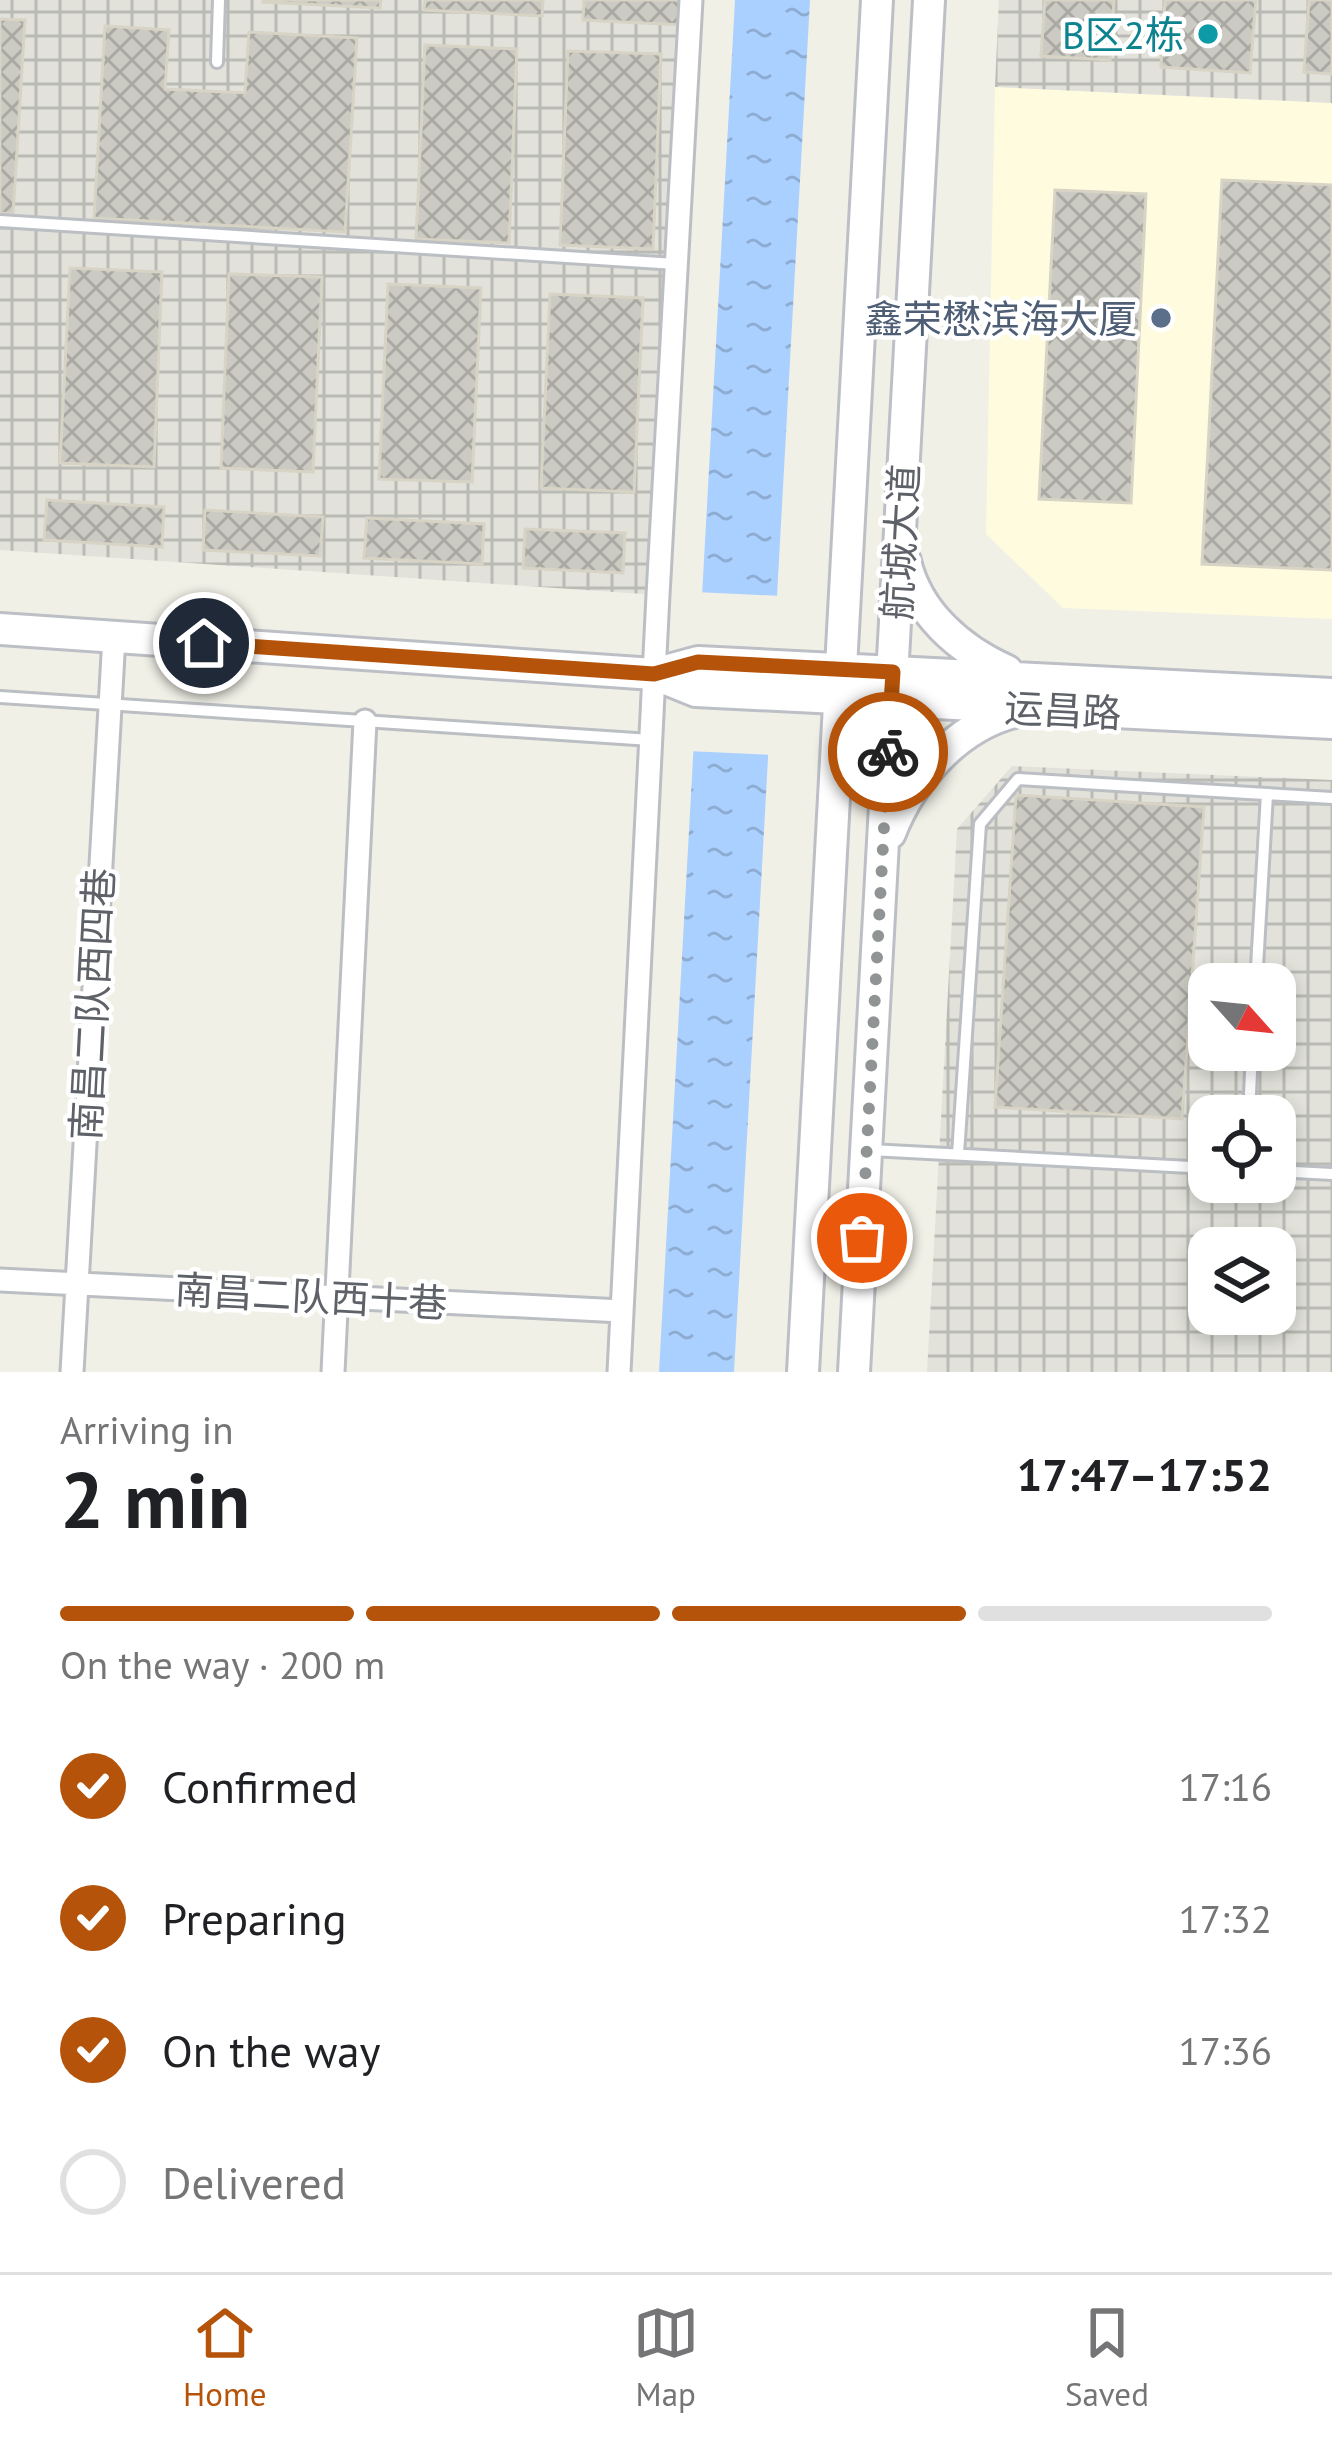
<!DOCTYPE html>
<meta charset="utf-8">
<style>
body{margin:0;font-family:"PT Sans","Noto Sans SC",sans-serif;background:#f6f6f6;color:#202124;height:100vh;display:flex;flex-direction:column;font-size:45px;white-space:nowrap}
*{box-sizing:border-box;margin:0}
p{font-size:39px;color:#757577}
.icon{flex:none;width:66px;height:66px;fill:none;stroke:currentColor;stroke-width:2;stroke-linecap:round;stroke-linejoin:round}
.map{position:relative;height:1372px;overflow:hidden}
.side{display:flex;flex-direction:column;background:#fff;flex:1}
.side>*{flex:none}
.needle{width:78px;rotate:117deg}
.tools{position:absolute;left:1188px;top:963px;display:grid;gap:24px}
.tools a{display:grid;place-items:center;width:108px;height:108px;border-radius:24px;background:#fff;box-shadow:0 6px 18px #0003;font-size:60px}
.pin{position:absolute;display:grid;place-items:center;width:102px;height:102px;color:#fff;margin:-51px;border:6px solid #fff;border-radius:50%;box-shadow:0 3px 12px #0007}
.courier{position:absolute;display:grid;place-items:center;width:120px;height:120px;margin:-60px;border:9px solid #b45309;border-radius:50%;background:#fff;color:#222;box-shadow:0 3px 15px #0007}
.summary em{font-style:normal;font-weight:700}
.summary div{display:flex;flex-direction:column-reverse}
.summary{display:flex;align-items:center;justify-content:space-between;height:204px;padding:0 60px}
h1{font-size:78px;font-weight:700;line-height:90px}
.bar{display:grid;grid-template-columns:repeat(4,1fr);gap:18px 12px;align-content:center;height:144px;padding:0 60px}
.bar i{height:15px;border-radius:9px;background:#e0e0e0}
.bar .on{background:#b45309}
.bar p{grid-column:span 4}
ol{padding:0 60px;list-style:none}
li{display:flex;align-items:center;gap:36px;height:132px}
li p{margin-inline-start:auto}
li .icon{padding:12px;border-radius:50%;background:#b45309;color:#fff;stroke-width:4}
li:last-child{color:#757577}
li i{width:66px;height:66px;border:6px solid #e0e0e0;border-radius:50%}
.tabs{display:flex;justify-content:space-around;align-items:center;height:168px;border-top:3px solid #e0e0e0;background:#fff;font-size:33px;color:#757577}
.tabs a{display:grid;justify-items:center;gap:6px}
.tabs .on{color:#b45309}
.map>svg:first-child{display:block}
.commercial{fill:#fffbdf}
.industrial{fill:url(#industrial-grid);fill-rule:evenodd}
.water{fill:url(#water-ripples)}
.pier{fill:#f1f0e7}
.building{fill:url(#building-cross-hatch);stroke:#d7d3c5;stroke-width:3}
.lines{fill:none;stroke-linecap:round;stroke-linejoin:round}
.lane-casing{stroke:#bbbec3;stroke-width:16}
.street-casing{stroke:#bbbec3;stroke-width:27}
.secondary-casing{stroke:#bcbfc5;stroke-width:36}
.lane{stroke:#fff;stroke-width:10}
.street{stroke:#fff;stroke-width:21}
.secondary{stroke:#fff;stroke-width:30}
.done{stroke:#919494;stroke-width:12;stroke-dasharray:0 21.6}
.route{stroke:#b45309;stroke-width:15}
.culture-dot{fill:#0f9aa8;stroke:#fff;stroke-width:4.5}
.service-dot{fill:#5c6f8a;stroke:#fff;stroke-width:4.5}
.labels{text-anchor:middle;dominant-baseline:central;stroke-width:9;stroke-linejoin:round;paint-order:stroke}
.culture-label{font-size:39px;fill:#0d838f;stroke:#fff;text-anchor:end}
.service-label{font-size:39px;fill:#4e5e75;stroke:#fff;text-anchor:end}
.street-label{font-size:39px;fill:#5e6268;stroke:#fff}
</style>
<div class="map">
<svg width="1332" height="1372" viewBox="0 0 1332 1372">
<defs>
<pattern id="industrial-grid" width="8" height="8" patternUnits="userSpaceOnUse" patternTransform="scale(3)"><rect width="8" height="8" fill="#e2e2db"/><path d="M0 4h8M4 0v8" fill="none" stroke="#babbb5"/></pattern>
<pattern id="water-ripples" width="26" height="14" patternUnits="userSpaceOnUse" patternTransform="scale(3)"><rect width="26" height="14" fill="#aad0ff"/><path d="M2 4q2-2 4 0t4 0M15 11q2-2 4 0t4 0" fill="none" stroke="#8eacd2"/></pattern>
<pattern id="building-cross-hatch" width="8" height="8" patternUnits="userSpaceOnUse" patternTransform="scale(3)"><rect width="8" height="8" fill="#cccbc3"/><path d="M0 0l8 8M0 8l8-8" fill="none" stroke="#a9a8a2"/></pattern>
</defs>
<rect width="100%" height="100%" fill="#f1f0e7"/>
<path class="commercial" d="M995,87L1332,103V619L1063,608L986,534Z"/>
<path class="industrial" d="M0,0H691L658,595L0,550Z
M999,0H1332V103L995,87Z
M1012,766L1332,780V1372H927L957,829ZM1209,984H1275V1050H1209ZM1209,1116H1275V1182H1209ZM1209,1248H1275V1314H1209Z"/>
<path class="water" d="M735,0H810L734,1372H659Z"/>
<path class="pier" d="M696,592L783,596L774,755L687,751Z"/>
<path class="building" d="M263,0H381L380,8L263,2Z
M425,0H543L542,16L424,10Z
M584,0H684L682,25L583,20Z
M1045,0H1114L1110,60L1041,56Z
M1165,0H1256L1250,73L1161,67Z
M1309,0H1332V74L1304,72Z
M0,19L25,20L13,214L0,213Z
M105,26L169,30L165,89L245,93L249,32L357,38L345,232L94,218Z
M425,45L517,49L509,243L416,239Z
M568,51L661,54L653,249L560,245Z
M1222,180L1332,185V570L1202,564Z
M1055,190L1146,194L1131,503L1039,499Z
M70,268L162,272L154,467L60,463Z
M229,274L322,277L313,472L221,468Z
M388,284L481,288L472,482L379,479Z
M550,294L643,298L634,492L541,488Z
M47,500L164,507L162,547L44,540Z
M205,510L323,517L320,556L203,550Z
M367,518L484,524L482,564L364,558Z
M525,529L625,533L623,573L523,568Z
M1016,795L1204,807L1182,1119L995,1107Z"/>
<g class="lines">
<g class="lane-casing">
<path id="lane" d="M217,62L219,0
M0,221L676,264
M0,697L651,740
M1256,984L1267,794
M1249,1116L1252,1050
M870,1150L1209,1168
M958,1154L980,824L1018,779L1332,798
M1275,1171L1332,1174"/>
</g>
<g class="street-casing">
<path id="street" d="M0,1280L622,1311
M72,1372L114,637
M333,1372L365,721
M619,1372L658,595L691,0"/>
</g>
<g class="secondary-casing">
<path id="secondary" d="M905,561C917,613 960,650 1007,671
M0,629L654,674L696,691L1332,723
M654,674L698,662L1332,694
M890,833C911,779 956,727 1014,712
M803,1372L877,0
M854,1372L929,0"/>
</g>
<use href="#lane" class="lane"/>
<use href="#street" class="street"/>
<use href="#secondary" class="secondary"/>
</g>
<g class="lines">
<path class="done" d="M862,1238L888,752"/>
<path class="route" d="M204,643L654,674L698,662L893,672L888,752"/>
</g>
<circle class="culture-dot" cx="1208" cy="34" r="12"/>
<circle class="service-dot" cx="1161" cy="318" r="12"/>
<g class="labels">
<g class="culture-label">
<text x="1184" y="34">B区2栋</text>
</g>
<g class="service-label">
<text x="1137" y="318">鑫荣懋滨海大厦</text>
</g>
<g class="street-label">
<text transform="translate(900 542) rotate(-87)">航城大道</text>
<text transform="translate(1063 710) rotate(3)">运昌路</text>
<text transform="translate(92 1004) rotate(-87)">南昌二队西四巷</text>
<text transform="translate(311 1296) rotate(3)">南昌二队西十巷</text>
</g>
</g>
</svg>
<div class="tools">
<a><svg class="needle" viewBox="-14 -14 28 28"><path d="M0-13l5 13h-10z" fill="#e53935"/><path d="M0 13l5-13h-10z" fill="#757577"/></svg></a>
<a><svg class="icon" aria-label="locate" viewBox="0 0 24 24"><circle cx="12" cy="12" r="6"/><path d="M12 2v4M12 18v4M2 12h4M18 12h4"/></svg></a>
<a><svg class="icon" aria-label="layers" viewBox="0 0 24 24"><path d="M12 4l9 5-9 5-9-5zM3 14l9 5 9-5"/></svg></a>
</div>
<div class="pin" style="left:862px;top:1238px;background:#ea580c"><svg class="icon" aria-label="bag" viewBox="0 0 24 24"><path d="M5 8h14l-1 12H6zM9 8a3 3 0 0 1 6 0"/></svg></div>
<div class="pin" style="left:204px;top:643px;background:#1f2937"><svg class="icon" aria-label="home" viewBox="0 0 24 24"><path d="M3 11l9-7 9 7M6 9v11h12V9"/></svg></div>
<div class="courier" style="left:888px;top:752px"><svg class="icon" aria-label="bike" viewBox="0 0 24 24"><circle cx="6" cy="16" r="4"/><circle cx="18" cy="16" r="4"/><path d="M6 16l4-8h5l3 8M10 8l3 8H6M13 5h3"/></svg></div>
</div>
<section class="side">
<div class="summary"><div><h1>2 min</h1><p>Arriving in</p></div><em>17:47–17:52</em></div>
<div class="bar"><i class="on"></i><i class="on"></i><i class="on"></i><i></i><p>On the way · 200 m</p></div>
<ol>
<li><svg class="icon" aria-label="check" viewBox="0 0 24 24"><path d="M5 12l5 5 9-10"/></svg>Confirmed<p>17:16</p></li>
<li><svg class="icon" aria-label="check" viewBox="0 0 24 24"><path d="M5 12l5 5 9-10"/></svg>Preparing<p>17:32</p></li>
<li><svg class="icon" aria-label="check" viewBox="0 0 24 24"><path d="M5 12l5 5 9-10"/></svg>On the way<p>17:36</p></li>
<li><i></i>Delivered</li>
</ol>
</section>
<nav class="tabs">
<a class="on"><svg class="icon" aria-label="home" viewBox="0 0 24 24"><path d="M3 11l9-7 9 7M6 9v11h12V9"/></svg>Home</a>
<a><svg class="icon" aria-label="map" viewBox="0 0 24 24"><path d="M3 6l6-2 6 2 6-2v14l-6 2-6-2-6 2zM9 4v14M15 6v14"/></svg>Map</a>
<a><svg class="icon" aria-label="saved" viewBox="0 0 24 24"><path d="M7 4h10v16l-5-4-5 4z"/></svg>Saved</a>
</nav>
